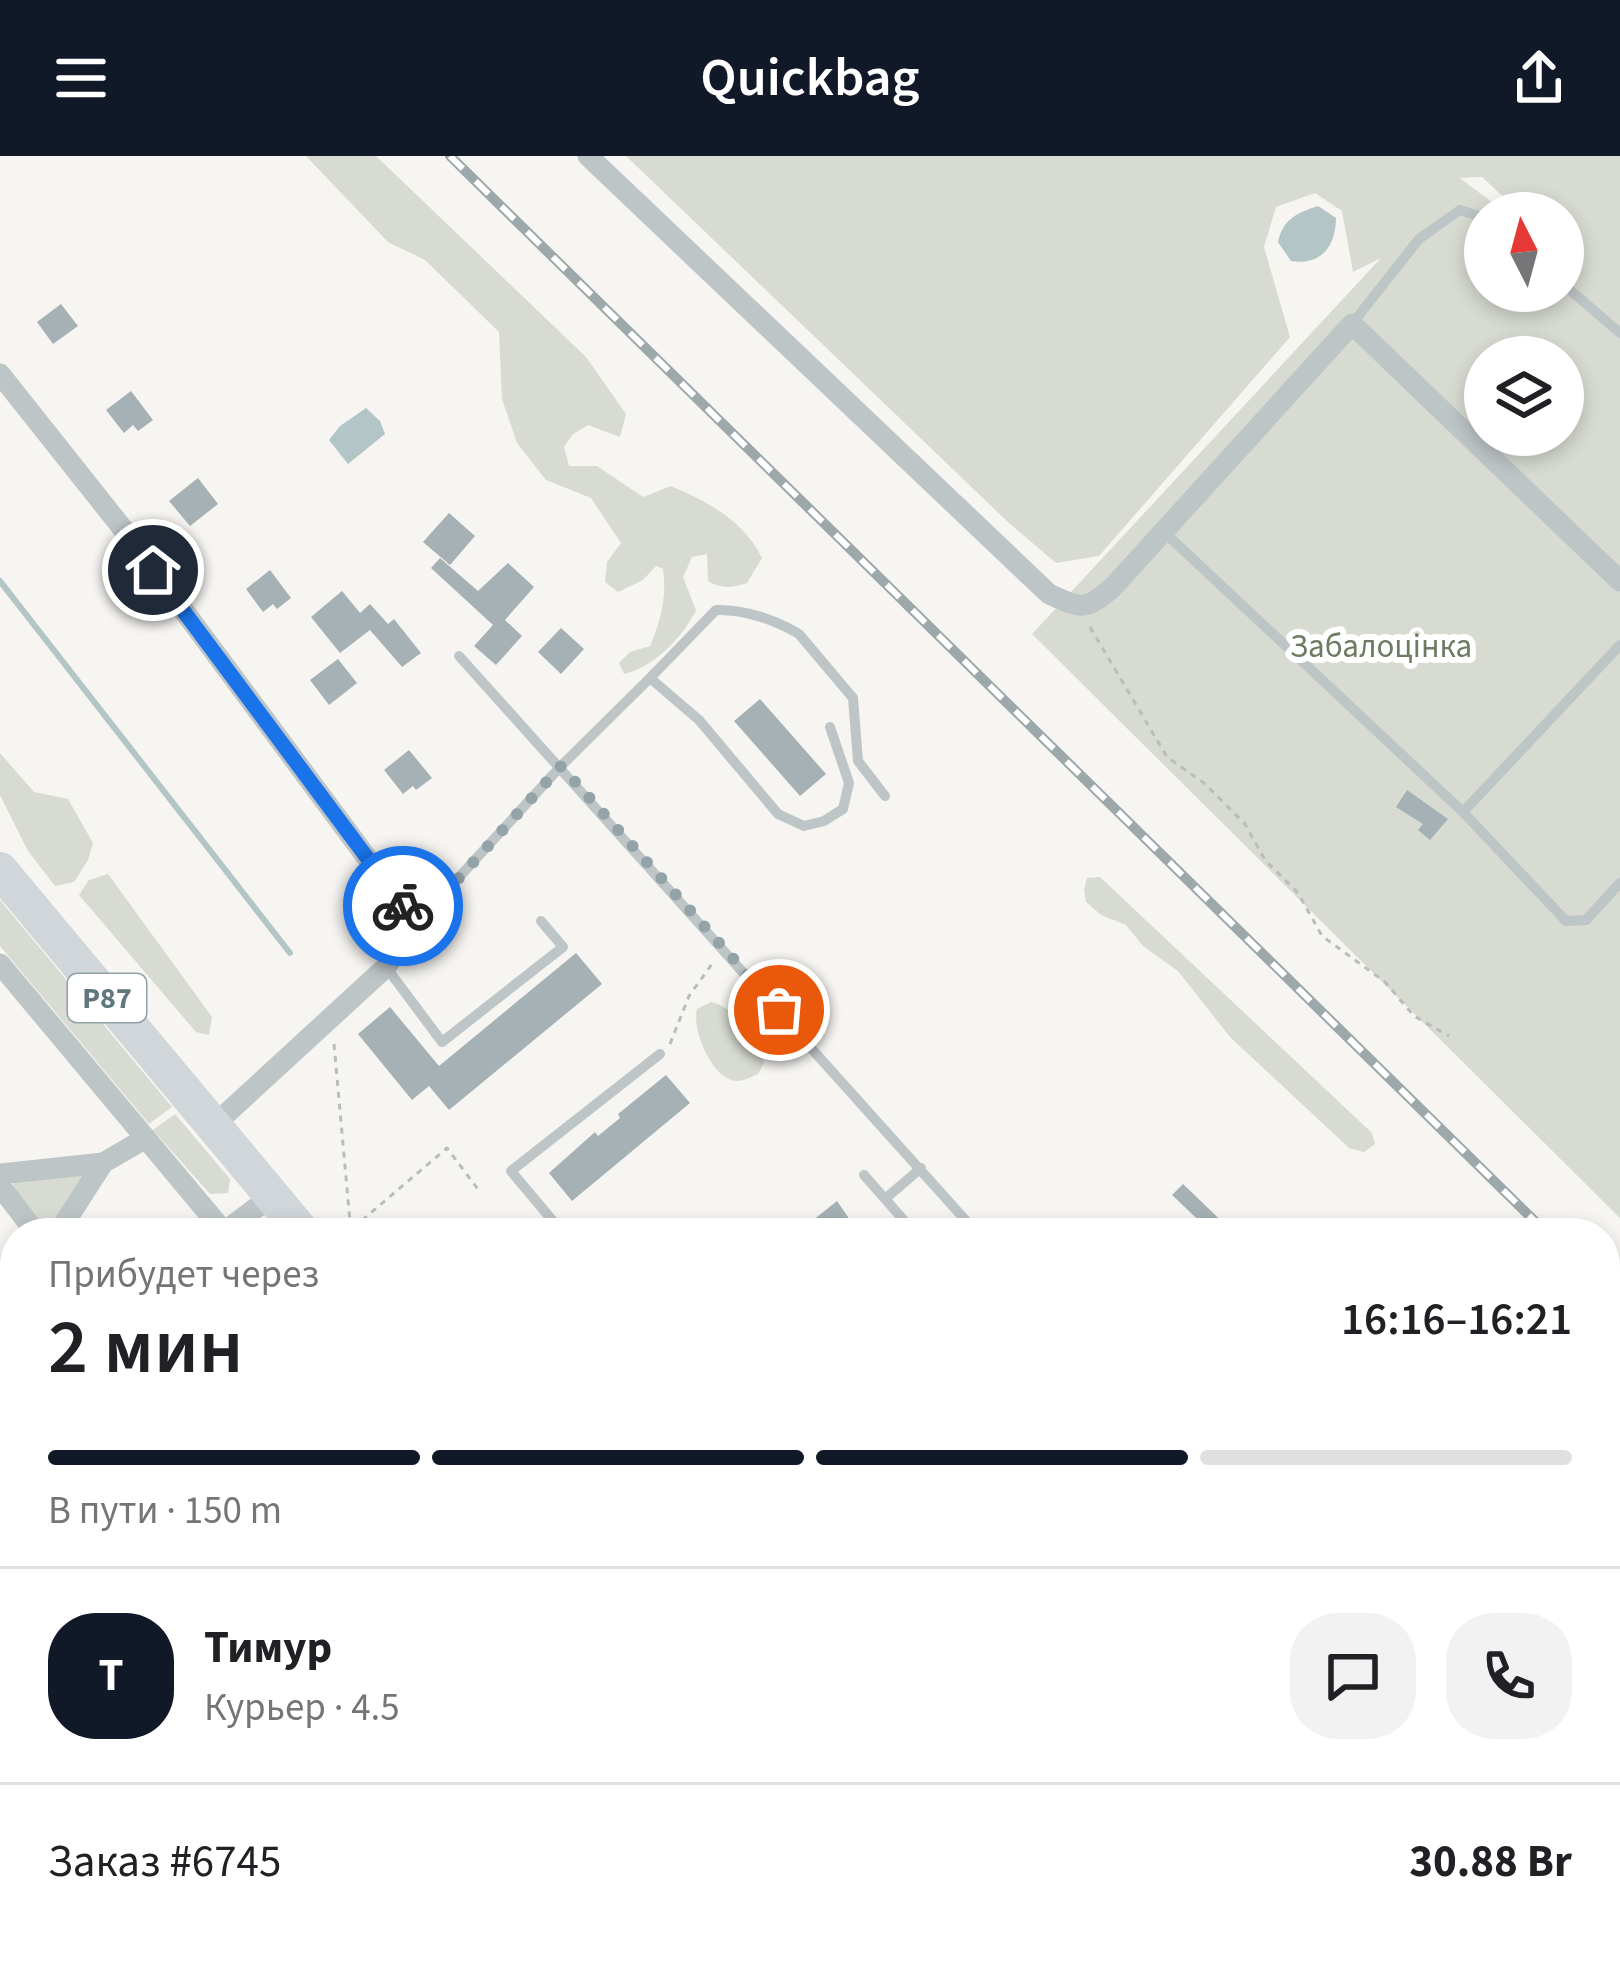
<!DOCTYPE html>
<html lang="ru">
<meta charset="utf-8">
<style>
body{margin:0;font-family:"Source Sans 3",sans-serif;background:#f2f2f2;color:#202124;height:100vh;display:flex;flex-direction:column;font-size:45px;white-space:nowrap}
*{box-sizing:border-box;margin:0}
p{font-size:39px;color:#757577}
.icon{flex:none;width:66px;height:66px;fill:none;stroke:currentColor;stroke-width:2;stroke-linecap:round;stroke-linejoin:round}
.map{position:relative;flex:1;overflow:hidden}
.panel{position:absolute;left:0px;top:1062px;width:1620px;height:747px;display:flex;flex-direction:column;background:#fff;border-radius:48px 48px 0 0;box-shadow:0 6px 18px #0003}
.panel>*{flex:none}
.needle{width:78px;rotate:354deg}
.tools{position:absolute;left:1464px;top:36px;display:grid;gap:24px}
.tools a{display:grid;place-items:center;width:120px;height:120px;border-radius:50%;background:#fff;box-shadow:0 6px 18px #0003;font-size:60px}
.pin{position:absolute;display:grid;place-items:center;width:102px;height:102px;color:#fff;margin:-51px;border:6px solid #fff;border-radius:50%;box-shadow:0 3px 12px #0007}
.courier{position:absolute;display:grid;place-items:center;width:120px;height:120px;margin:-60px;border:9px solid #1a73e8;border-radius:50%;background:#fff;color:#222;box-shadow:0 3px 15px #0007}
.head em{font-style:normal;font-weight:600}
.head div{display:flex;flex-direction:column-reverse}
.head{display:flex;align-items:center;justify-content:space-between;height:204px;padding:0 48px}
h1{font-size:78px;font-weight:600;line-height:90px}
.bar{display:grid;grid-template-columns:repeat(4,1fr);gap:18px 12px;align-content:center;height:144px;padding:0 48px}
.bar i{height:15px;border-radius:9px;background:#e0e0e0}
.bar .active{background:#111827}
.bar p{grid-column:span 4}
.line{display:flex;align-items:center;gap:30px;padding:0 48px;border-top:3px solid #e0e0e0}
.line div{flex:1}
.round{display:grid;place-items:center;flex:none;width:126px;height:126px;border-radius:48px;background:#f2f2f2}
header{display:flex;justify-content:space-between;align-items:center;height:156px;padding:0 48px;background:#111827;color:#fff;font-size:54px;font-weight:600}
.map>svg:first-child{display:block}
.green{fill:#d7dbd1;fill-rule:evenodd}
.water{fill:#b3c5c6}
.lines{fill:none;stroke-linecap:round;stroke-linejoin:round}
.stream{stroke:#b3c5c6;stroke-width:6}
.building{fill:#a5b1b4}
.path{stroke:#b8bdbe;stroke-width:3;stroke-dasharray:6 6;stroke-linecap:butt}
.lane{stroke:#bec5c7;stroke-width:10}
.street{stroke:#bec5c7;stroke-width:21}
.primary{stroke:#d0d6d9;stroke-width:36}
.rail-casing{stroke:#9da8ab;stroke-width:10}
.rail{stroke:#fff;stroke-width:6;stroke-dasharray:18;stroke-linecap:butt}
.done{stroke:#94a3a7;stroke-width:12;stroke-dasharray:0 21.6}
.route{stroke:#1a73e8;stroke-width:15}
.labels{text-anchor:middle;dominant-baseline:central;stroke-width:12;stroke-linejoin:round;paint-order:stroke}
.shield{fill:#fff;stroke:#90a0a5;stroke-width:3}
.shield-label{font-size:30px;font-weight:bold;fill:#60777e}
.park-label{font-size:33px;fill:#6d7b63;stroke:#fff}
</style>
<header><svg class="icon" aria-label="menu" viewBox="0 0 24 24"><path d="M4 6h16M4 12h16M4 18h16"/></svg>Quickbag<svg class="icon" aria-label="share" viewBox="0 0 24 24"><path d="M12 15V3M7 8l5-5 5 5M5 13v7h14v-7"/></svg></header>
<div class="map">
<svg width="1620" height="1808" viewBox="0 0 1620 1808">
<rect width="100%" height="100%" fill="#f6f5f2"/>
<path class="green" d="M306,0H376L586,201L626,258L620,281L588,269L573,278L564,291L569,310H597L643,341L671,330C710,347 743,364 762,402L747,427C733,432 722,433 708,425L707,398L692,401L683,421L696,454C684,480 653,512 624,518L619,507L630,496L650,490C661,465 667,440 663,413L656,410L643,424L618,436L605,426L607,406L621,387L591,342L546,324L517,287L502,243L499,176L425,104L388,86Z
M626,0H1620V1062L1032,478L1381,102L1353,116L1342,55L1315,37L1276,51L1264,91L1290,181L1099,400L1056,407L1009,367ZM1482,21L1521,57H1563V95L1579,110L1563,99V135H1485V57H1506L1460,22ZM1485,201H1563V279H1485Z
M0,597L34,636L68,643L93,687L88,704L74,726L55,730L28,695L0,639Z
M108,718L212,861L209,879L196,876L79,739L89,724Z
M1100,721L1372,977L1375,988L1364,996L1349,992L1230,881L1178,815L1143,790L1126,769L1101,759L1086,746L1084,734L1087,722Z
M0,744L172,951L149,968L0,790Z
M711,846C734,850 759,885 764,907L758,918C749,922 739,928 729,923C709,914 692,873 697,853Z
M175,958L230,1023L228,1037L210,1038L153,974Z
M89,1016L53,1074L40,1073L12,1034L15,1022Z"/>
<path class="water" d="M1318,50L1336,62C1336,90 1321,110 1291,105L1278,86C1283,63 1297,57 1318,50Z
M366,252L380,265L385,278L348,308L329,284L340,270Z"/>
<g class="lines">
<path class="stream" d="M0,425L290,797"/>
</g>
<path class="building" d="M61,148L78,170L53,188L37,166Z
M131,235L153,264L138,275L133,269L124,277L106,254Z
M198,322L218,348L190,370L169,345Z
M449,357L475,380L450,409L423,386Z
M440,402L478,435L508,407L534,431L505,464L522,480L496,509L474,490L493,469L431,412Z
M270,414L291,442L277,453L273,448L263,456L246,433Z
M342,435L360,457L370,448L388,468L394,463L421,497L402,511L370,474L340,497L311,461Z
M561,472L584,493L561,518L538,496Z
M338,503L357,527L329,549L310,524Z
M760,543L826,618L800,640L734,565Z
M409,594L432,622L416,634L413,630L403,638L384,614Z
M1407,634L1448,663L1430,684L1418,674L1423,668L1396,651Z
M576,797L602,828L449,954L429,930L412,944L358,878L390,851L439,910Z
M666,919L690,947L572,1045L549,1017L595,976L598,980L620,962L618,958Z
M1183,1028L1234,1077H1212L1172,1039Z
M837,1045L859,1077H797Z
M15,1129V1200L0,1183V1142Z
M1620,1409V1474L1605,1458V1424Z
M15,1468V1547L0,1528V1479Z"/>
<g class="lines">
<path class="path" d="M1090,471L1167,601L1204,627L1245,668L1265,704L1298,737L1322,780L1385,826L1414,860L1449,880
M334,888L351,1077
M670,888L689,840L712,808
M330,1070L368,1077
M353,1072L447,992L480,1036"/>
<path class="lane" d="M1563,128L1620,177
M1352,168L1419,83L1460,54L1485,62
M1163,375L1463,656L1566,765L1586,764L1620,727
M459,500L977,1077
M650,522L716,454C744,453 775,464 799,478L853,542L858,605L885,640
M1463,656L1620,489
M416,768L561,610L650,522L699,564L778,658L804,670L824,665L843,653L849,627L830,571
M386,811L442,886L563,791L541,765
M864,1019L915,1077
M885,1043L921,1012
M563,1077L511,1015L660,898
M836,1794L847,1808
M989,1794L1000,1808"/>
<path class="street" d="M588,0L1049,438C1082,453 1085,455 1113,431L1352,168L1620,425
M0,218L127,378L416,768L386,811L214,969
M0,808L225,1077
M0,1018L103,1007
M0,1030L36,1077
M224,1076L272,1040
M58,1077L103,1007L146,982
M1605,1484L1620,1500
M0,1552L15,1571
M1605,1752L1620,1740
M195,1794L206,1808
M1581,1794L1590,1808
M648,1808L658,1794"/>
<path class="primary" d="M0,714L303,1077
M893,1794L904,1808"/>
<g class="rail-casing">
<path id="rail" d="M450,0L1547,1077
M1605,1134L1620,1148"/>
</g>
<use href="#rail" class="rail"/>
</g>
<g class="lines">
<path class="done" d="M403,750L416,769L561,610L779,854"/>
<path class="route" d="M153,414L403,750"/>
</g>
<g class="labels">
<rect class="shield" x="68" y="818" width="78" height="48" rx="9"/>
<g class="shield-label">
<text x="107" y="842">Р87</text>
</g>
<g class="park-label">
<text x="1381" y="490">Забалоцінка</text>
</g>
</g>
</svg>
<div class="tools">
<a><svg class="needle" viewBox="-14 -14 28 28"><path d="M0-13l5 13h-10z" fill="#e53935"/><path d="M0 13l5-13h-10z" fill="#757577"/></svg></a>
<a><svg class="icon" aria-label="layers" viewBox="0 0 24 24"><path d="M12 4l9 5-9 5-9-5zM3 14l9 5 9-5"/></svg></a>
</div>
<div class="pin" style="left:779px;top:854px;background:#ea580c"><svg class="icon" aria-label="bag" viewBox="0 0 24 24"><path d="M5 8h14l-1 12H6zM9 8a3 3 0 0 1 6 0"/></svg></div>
<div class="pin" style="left:153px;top:414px;background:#1f2937"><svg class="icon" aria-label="home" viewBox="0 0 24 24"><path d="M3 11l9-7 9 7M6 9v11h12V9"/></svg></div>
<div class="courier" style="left:403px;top:750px"><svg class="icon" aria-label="bike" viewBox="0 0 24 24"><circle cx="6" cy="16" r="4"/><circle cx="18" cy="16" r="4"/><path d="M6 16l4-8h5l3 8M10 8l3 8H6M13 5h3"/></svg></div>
<section class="panel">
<div class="head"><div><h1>2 мин</h1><p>Прибудет через</p></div><em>16:16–16:21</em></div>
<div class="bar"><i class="active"></i><i class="active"></i><i class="active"></i><i></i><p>В пути · 150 m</p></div>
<div class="line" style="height:216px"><b class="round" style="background:#111827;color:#fff">Т</b><div><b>Тимур</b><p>Курьер · 4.5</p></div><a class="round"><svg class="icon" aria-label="chat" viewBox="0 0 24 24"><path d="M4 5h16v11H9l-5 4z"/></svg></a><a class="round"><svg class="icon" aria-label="phone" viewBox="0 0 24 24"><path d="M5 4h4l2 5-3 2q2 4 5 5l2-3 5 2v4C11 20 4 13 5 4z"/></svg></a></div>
<div class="line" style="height:156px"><div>Заказ #6745</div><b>30.88 Br</b></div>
</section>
</div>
